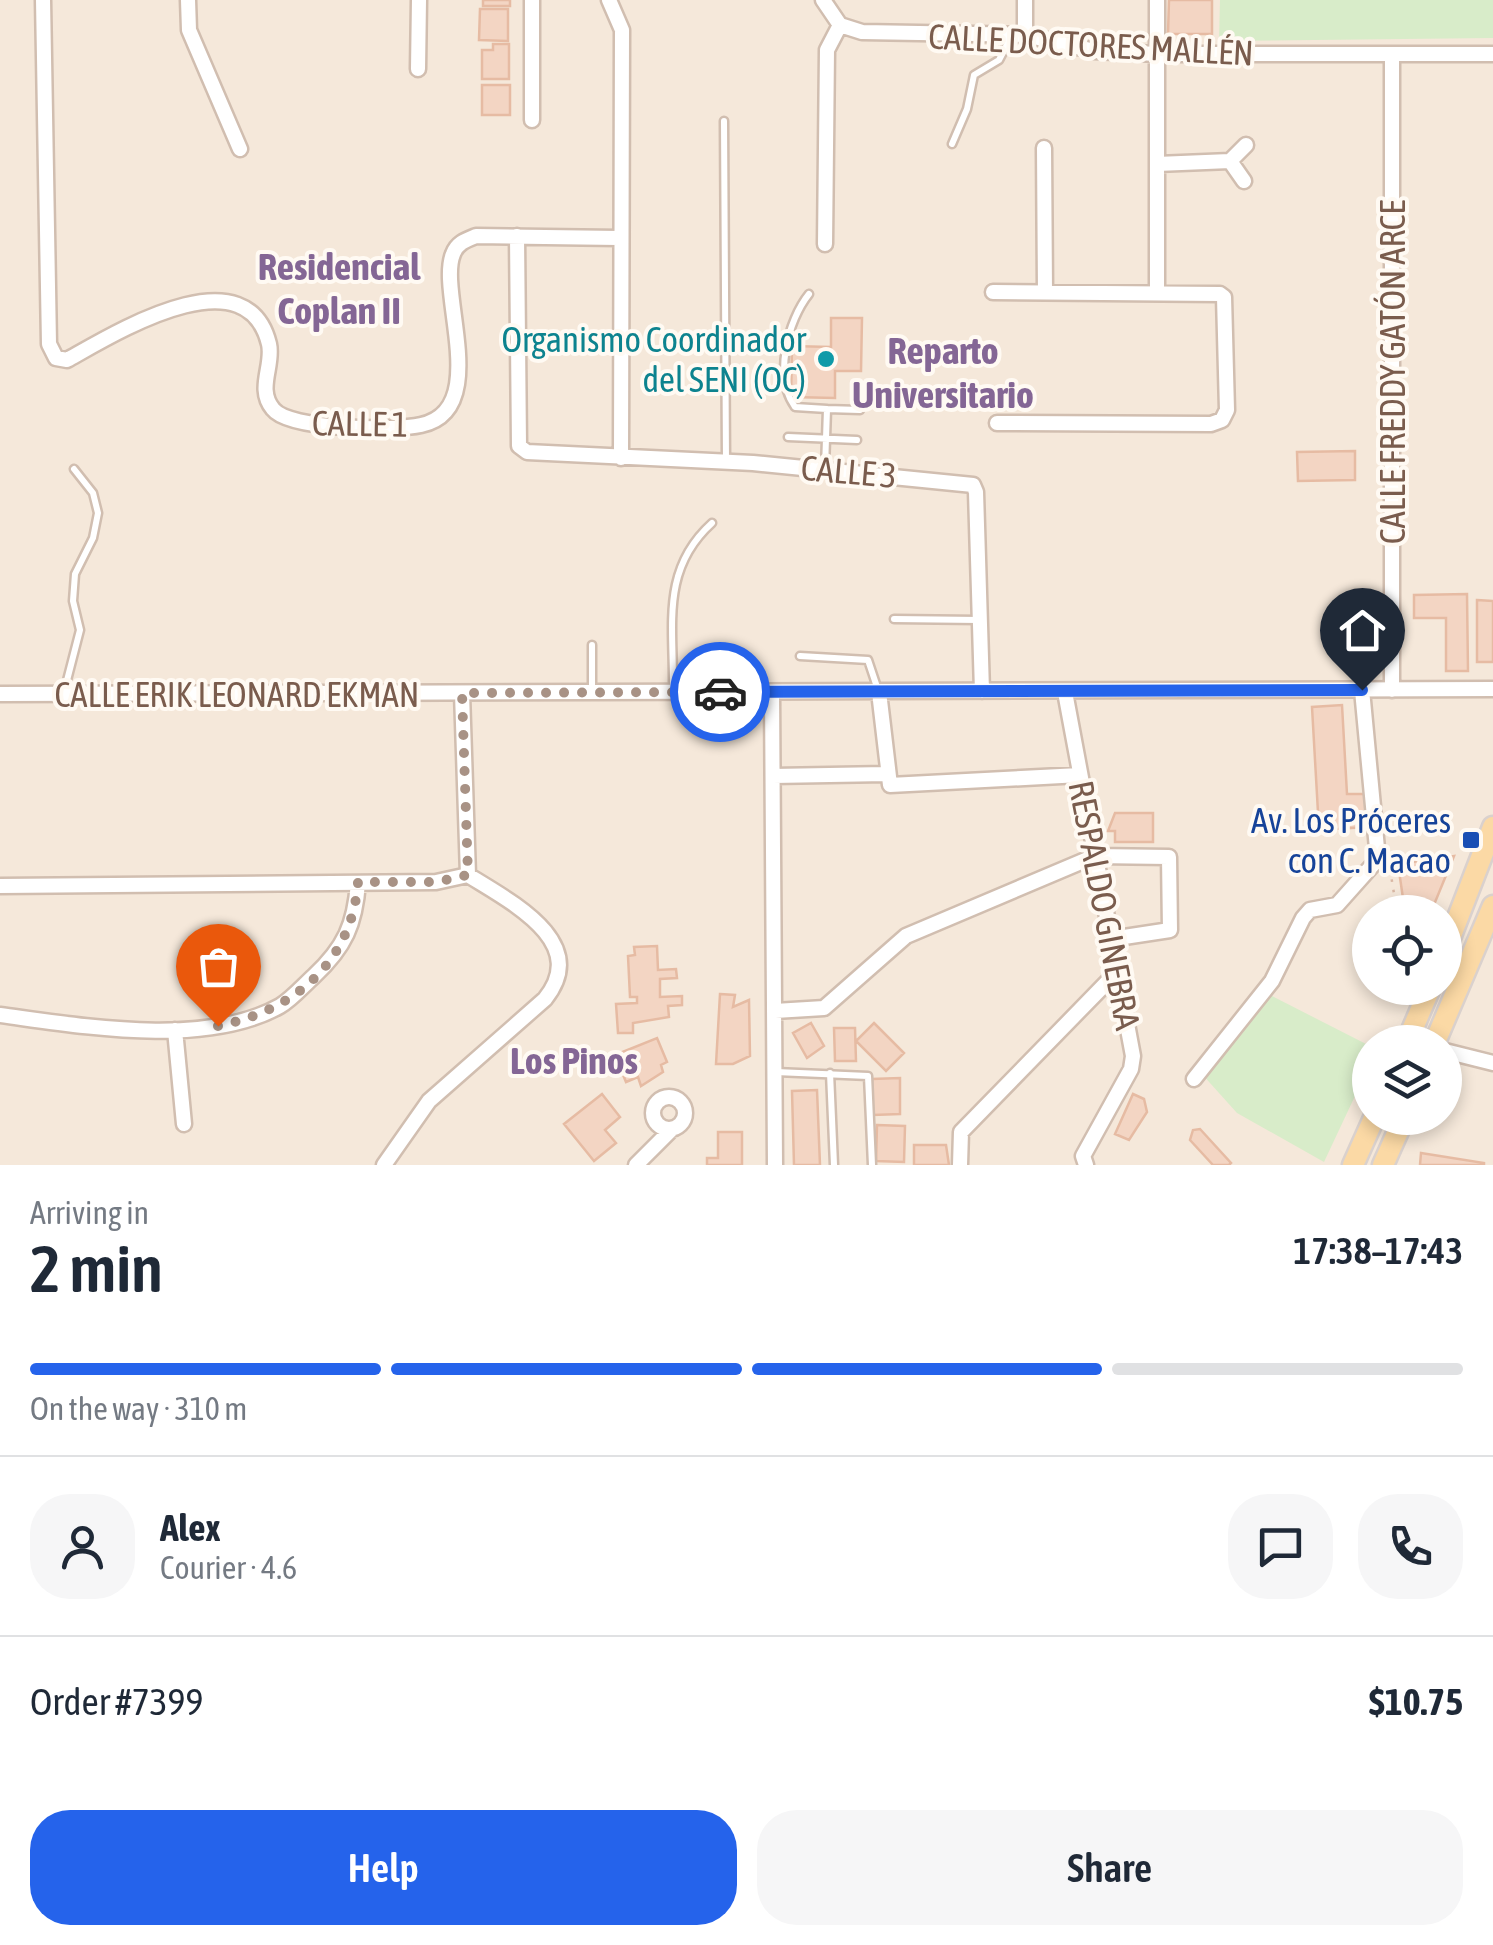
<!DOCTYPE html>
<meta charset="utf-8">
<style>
body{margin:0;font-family:"Asap Condensed",sans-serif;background:#f6f6f7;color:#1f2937;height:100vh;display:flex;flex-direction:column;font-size:38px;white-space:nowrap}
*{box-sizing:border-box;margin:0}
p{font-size:32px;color:#747a83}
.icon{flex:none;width:55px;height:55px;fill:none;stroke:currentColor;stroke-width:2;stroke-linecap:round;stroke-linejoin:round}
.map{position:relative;height:1165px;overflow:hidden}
.side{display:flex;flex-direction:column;background:#fff;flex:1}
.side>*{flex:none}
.fabs{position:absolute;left:1352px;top:895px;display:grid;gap:20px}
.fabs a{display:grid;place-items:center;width:110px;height:110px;border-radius:50%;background:#fff;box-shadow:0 5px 15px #0003;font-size:50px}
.pin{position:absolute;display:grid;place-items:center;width:85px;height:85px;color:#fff;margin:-102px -42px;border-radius:50% 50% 50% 0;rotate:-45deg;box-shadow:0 0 10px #0007}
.pin .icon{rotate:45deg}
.courier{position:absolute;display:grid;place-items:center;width:100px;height:100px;margin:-50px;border:8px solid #2563eb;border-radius:50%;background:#fff;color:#222;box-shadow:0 2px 12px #0007}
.head em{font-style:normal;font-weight:600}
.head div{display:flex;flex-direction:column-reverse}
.head{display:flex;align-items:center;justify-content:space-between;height:170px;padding:0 30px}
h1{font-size:65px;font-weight:600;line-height:75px}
.bar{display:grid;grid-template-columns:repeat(4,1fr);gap:15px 10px;align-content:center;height:120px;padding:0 30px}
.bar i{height:12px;border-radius:8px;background:#e0e1e3}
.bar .active{background:#2563eb}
.bar p{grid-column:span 4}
.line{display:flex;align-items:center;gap:25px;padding:0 30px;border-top:2px solid #e0e1e3}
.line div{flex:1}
.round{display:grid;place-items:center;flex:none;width:105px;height:105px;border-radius:40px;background:#f6f6f7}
.button{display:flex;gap:20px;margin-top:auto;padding:20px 30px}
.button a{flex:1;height:115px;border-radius:40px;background:#2563eb;color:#fff;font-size:40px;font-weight:600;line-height:115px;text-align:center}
.button a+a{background:#f6f6f7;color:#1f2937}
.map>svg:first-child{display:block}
.residential{fill:#f5e8da;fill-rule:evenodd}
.green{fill:#d8ecc9}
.building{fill:#f3d5c3;stroke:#e6bba3;stroke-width:2.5}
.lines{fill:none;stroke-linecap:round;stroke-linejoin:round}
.lane-casing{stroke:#d1beb0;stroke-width:11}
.street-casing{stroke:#d1beb0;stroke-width:19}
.primary-casing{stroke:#dad1cd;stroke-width:25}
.path{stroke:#d9b8a5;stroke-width:2.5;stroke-dasharray:2.5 8;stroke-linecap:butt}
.lane{stroke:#fff;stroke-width:6}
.street{stroke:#fff;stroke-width:14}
.primary{stroke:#fbd9a5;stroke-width:20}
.done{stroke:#a89285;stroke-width:10;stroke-dasharray:0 18}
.route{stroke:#2563eb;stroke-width:12}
.culture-dot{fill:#0f9aa8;stroke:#fffaf3;stroke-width:4}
.transit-dot{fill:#1a4fb4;stroke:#fffaf3;stroke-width:4}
.labels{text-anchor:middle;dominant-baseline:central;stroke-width:8;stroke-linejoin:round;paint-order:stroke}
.street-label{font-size:35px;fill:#7a5c4d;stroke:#fffaf3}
.culture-label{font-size:35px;fill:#0d838f;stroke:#fffaf3;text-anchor:end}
.transit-label{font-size:35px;fill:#164399;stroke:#fffaf3;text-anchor:end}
.neighbourhood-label{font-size:38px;font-weight:bold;fill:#846695;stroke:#fffaf3}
</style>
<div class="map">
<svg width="1493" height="1165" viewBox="0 0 1493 1165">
<rect width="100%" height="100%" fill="#fdf6ec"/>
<path class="residential" d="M0,0H1493V1165H0ZM1370,912H1445V988H1370ZM1370,1042H1445V1118H1370Z"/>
<path class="green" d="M1220,0H1493V38L1219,41Z
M1266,993L1370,1046V1064L1324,1162L1237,1113L1201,1073Z"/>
<path class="building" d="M483,0H510V6H483Z
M1169,0H1212V34H1168Z
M480,9H508V41L479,40Z
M493,44H509V79H482V50H493Z
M482,85H510V115H482Z
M831,318H862L861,371H835V398L791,397L792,346L831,347Z
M1355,451V480L1298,481L1297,452Z
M1467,594L1468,671H1446V618H1414V595Z
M1477,600L1493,601V662H1477Z
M1342,705L1347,794H1365L1367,827L1319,830L1312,707Z
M1115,813H1153V842H1115V831H1108Z
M1454,856L1431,912H1405L1398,864Z
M657,946L658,970L676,969L677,978L660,979V997L682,996V1005L668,1006L669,1017L633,1023V1033H618L616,1004L637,1003V997H630L628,956L635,955L634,947Z
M720,994L735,995L733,1007L749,1000L750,1056L733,1064H716Z
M811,1023L824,1046L807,1058L793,1033Z
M874,1023L904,1053L886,1071L856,1041Z
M834,1028H855L856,1061H835Z
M657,1038L667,1062L661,1065L663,1072L641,1086L638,1077L626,1082L615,1055Z
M900,1078V1114L873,1115L872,1079Z
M817,1090L820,1165H794L792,1091Z
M602,1094L620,1117L605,1130L616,1143L594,1161L564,1124Z
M1133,1094L1144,1099L1147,1112L1129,1140L1115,1134Z
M877,1125L905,1126L904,1162L876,1161Z
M1200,1129L1231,1163L1229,1165H1213L1190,1140L1193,1130Z
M718,1132H742V1165H707V1158H718Z
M914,1145H946L949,1165H914Z
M1421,1153L1484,1163V1165H1420Z"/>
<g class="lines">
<g class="lane-casing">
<path id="lane" d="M724,121L726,461
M952,144L967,109L974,75L999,60L1011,37
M809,294C788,320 773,377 795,407L827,409L825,468
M827,409L860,410
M788,437L857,440
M894,619L979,620
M800,656L868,660L878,690
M673,691C674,626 660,570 712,523
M64,692L80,630L73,601L75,574L93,538L98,513L93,493L74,469
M592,692V645
M776,1072L868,1076L872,1165
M830,1073L834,1165"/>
</g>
<g class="street-casing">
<path id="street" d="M43,0L49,344L56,358L67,360C112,335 246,251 269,344C274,365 256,389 273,409C289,430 395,431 421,425C492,410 437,292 453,254C457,243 466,240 476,236L619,238
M188,0L189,30L240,149
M532,0V120
M609,0L622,30L621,458
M823,0L840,25L862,32L1025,35L1095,51L1157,54H1493
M1025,0V35
M1157,0V291
M418,69L419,0
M1044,148L1045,292
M1230,161L1244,181
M1157,164L1230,161L1246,145
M517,236L519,446L527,452L753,463L973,485L976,492L982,691
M825,244L827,50L840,25
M993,292L1220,294L1224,297L1227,410L1222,420L1211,424L997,423
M1392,690V54
M772,692L775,1165
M879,692L890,785L1080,775
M1065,692L1133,1056L1131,1069L1083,1156L1086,1165
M0,694L1493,689
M773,776L886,774
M0,886L436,882L468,875
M775,1011L824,1008L906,936L1095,856L1169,857L1170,930L1111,939
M0,1015C82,1026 205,1048 280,1006C292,999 303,986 314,976C345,947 355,924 358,883
M175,1030L184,1124
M1445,1051L1493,1063
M1194,1079L1272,981L1303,918L1310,910L1337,905L1378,859L1362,690
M653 1113a16 16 0 1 1 32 0a16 16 0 1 1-32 0Z
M384,1165L429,1101L545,999C591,942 511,902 468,875L462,693
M636,1165L672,1129
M960,1165L961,1132L1117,972"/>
</g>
<g class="primary-casing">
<path id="primary" d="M1445,951L1493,827
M1407,1042L1430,988
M1435,1042L1493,906
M1353,1165L1374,1118
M1383,1165L1404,1118"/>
</g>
<path class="path" d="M1390,869L1397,912"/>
<use href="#lane" class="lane"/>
<use href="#street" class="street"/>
<use href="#primary" class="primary"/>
</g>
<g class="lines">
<path class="done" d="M218,1026C293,1011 352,963 358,882H436L468,875L462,693L720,692"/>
<path class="route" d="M720,692L1362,690"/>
</g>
<circle class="culture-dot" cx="826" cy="359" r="10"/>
<rect class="transit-dot" x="1461" y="830" width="20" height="20" rx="5"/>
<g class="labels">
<g class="street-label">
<text transform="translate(1091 44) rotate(3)">CALLE DOCTORES MALLÉN</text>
<text transform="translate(1392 372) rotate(-90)">CALLE FREDDY GATÓN ARCE</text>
<text transform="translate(360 423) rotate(1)">CALLE 1</text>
<text transform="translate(849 471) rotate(5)">CALLE 3</text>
<text x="237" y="694">CALLE ERIK LEONARD EKMAN</text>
<text transform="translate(1105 905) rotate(79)">RESPALDO GINEBRA</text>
</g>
<g class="culture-label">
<text x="806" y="339">Organismo Coordinador<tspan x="806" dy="40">del SENI (OC)</tspan></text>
</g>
<g class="transit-label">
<text x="1451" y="820">Av. Los Próceres<tspan x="1451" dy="40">con C. Macao</tspan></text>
</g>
<g class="neighbourhood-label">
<text x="339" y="266">Residencial<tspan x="339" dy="44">Coplan II</tspan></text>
<text x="943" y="350">Reparto<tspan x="943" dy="44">Universitario</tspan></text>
<text x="574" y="1060">Los Pinos</text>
</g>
</g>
</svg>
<div class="fabs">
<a><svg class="icon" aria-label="locate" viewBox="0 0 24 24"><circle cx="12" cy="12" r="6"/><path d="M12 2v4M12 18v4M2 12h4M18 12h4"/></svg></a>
<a><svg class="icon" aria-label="layers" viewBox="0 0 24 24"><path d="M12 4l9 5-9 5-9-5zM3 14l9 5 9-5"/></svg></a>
</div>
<div class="pin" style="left:218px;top:1026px;background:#ea580c"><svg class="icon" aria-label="bag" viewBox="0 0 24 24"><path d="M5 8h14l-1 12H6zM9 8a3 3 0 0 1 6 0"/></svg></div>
<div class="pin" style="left:1362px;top:690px;background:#1f2937"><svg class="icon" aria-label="home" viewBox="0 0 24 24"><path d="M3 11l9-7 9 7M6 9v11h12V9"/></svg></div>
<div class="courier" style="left:720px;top:692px"><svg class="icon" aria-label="car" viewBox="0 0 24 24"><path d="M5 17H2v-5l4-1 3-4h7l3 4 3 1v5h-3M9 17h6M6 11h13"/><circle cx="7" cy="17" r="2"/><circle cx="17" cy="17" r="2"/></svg></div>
</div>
<section class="side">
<div class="head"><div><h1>2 min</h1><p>Arriving in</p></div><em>17:38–17:43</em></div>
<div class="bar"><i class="active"></i><i class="active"></i><i class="active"></i><i></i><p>On the way · 310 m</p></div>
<div class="line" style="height:180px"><a class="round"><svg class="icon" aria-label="person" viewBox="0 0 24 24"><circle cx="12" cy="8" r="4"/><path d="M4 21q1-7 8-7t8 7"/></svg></a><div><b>Alex</b><p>Courier · 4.6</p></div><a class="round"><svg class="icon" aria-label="chat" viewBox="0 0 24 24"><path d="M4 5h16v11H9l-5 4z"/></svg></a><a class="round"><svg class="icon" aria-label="phone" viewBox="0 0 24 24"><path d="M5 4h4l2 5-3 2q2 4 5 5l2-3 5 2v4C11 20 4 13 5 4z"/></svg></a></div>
<div class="line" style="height:130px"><div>Order #7399</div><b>$10.75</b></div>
<div class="button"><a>Help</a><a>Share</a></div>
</section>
